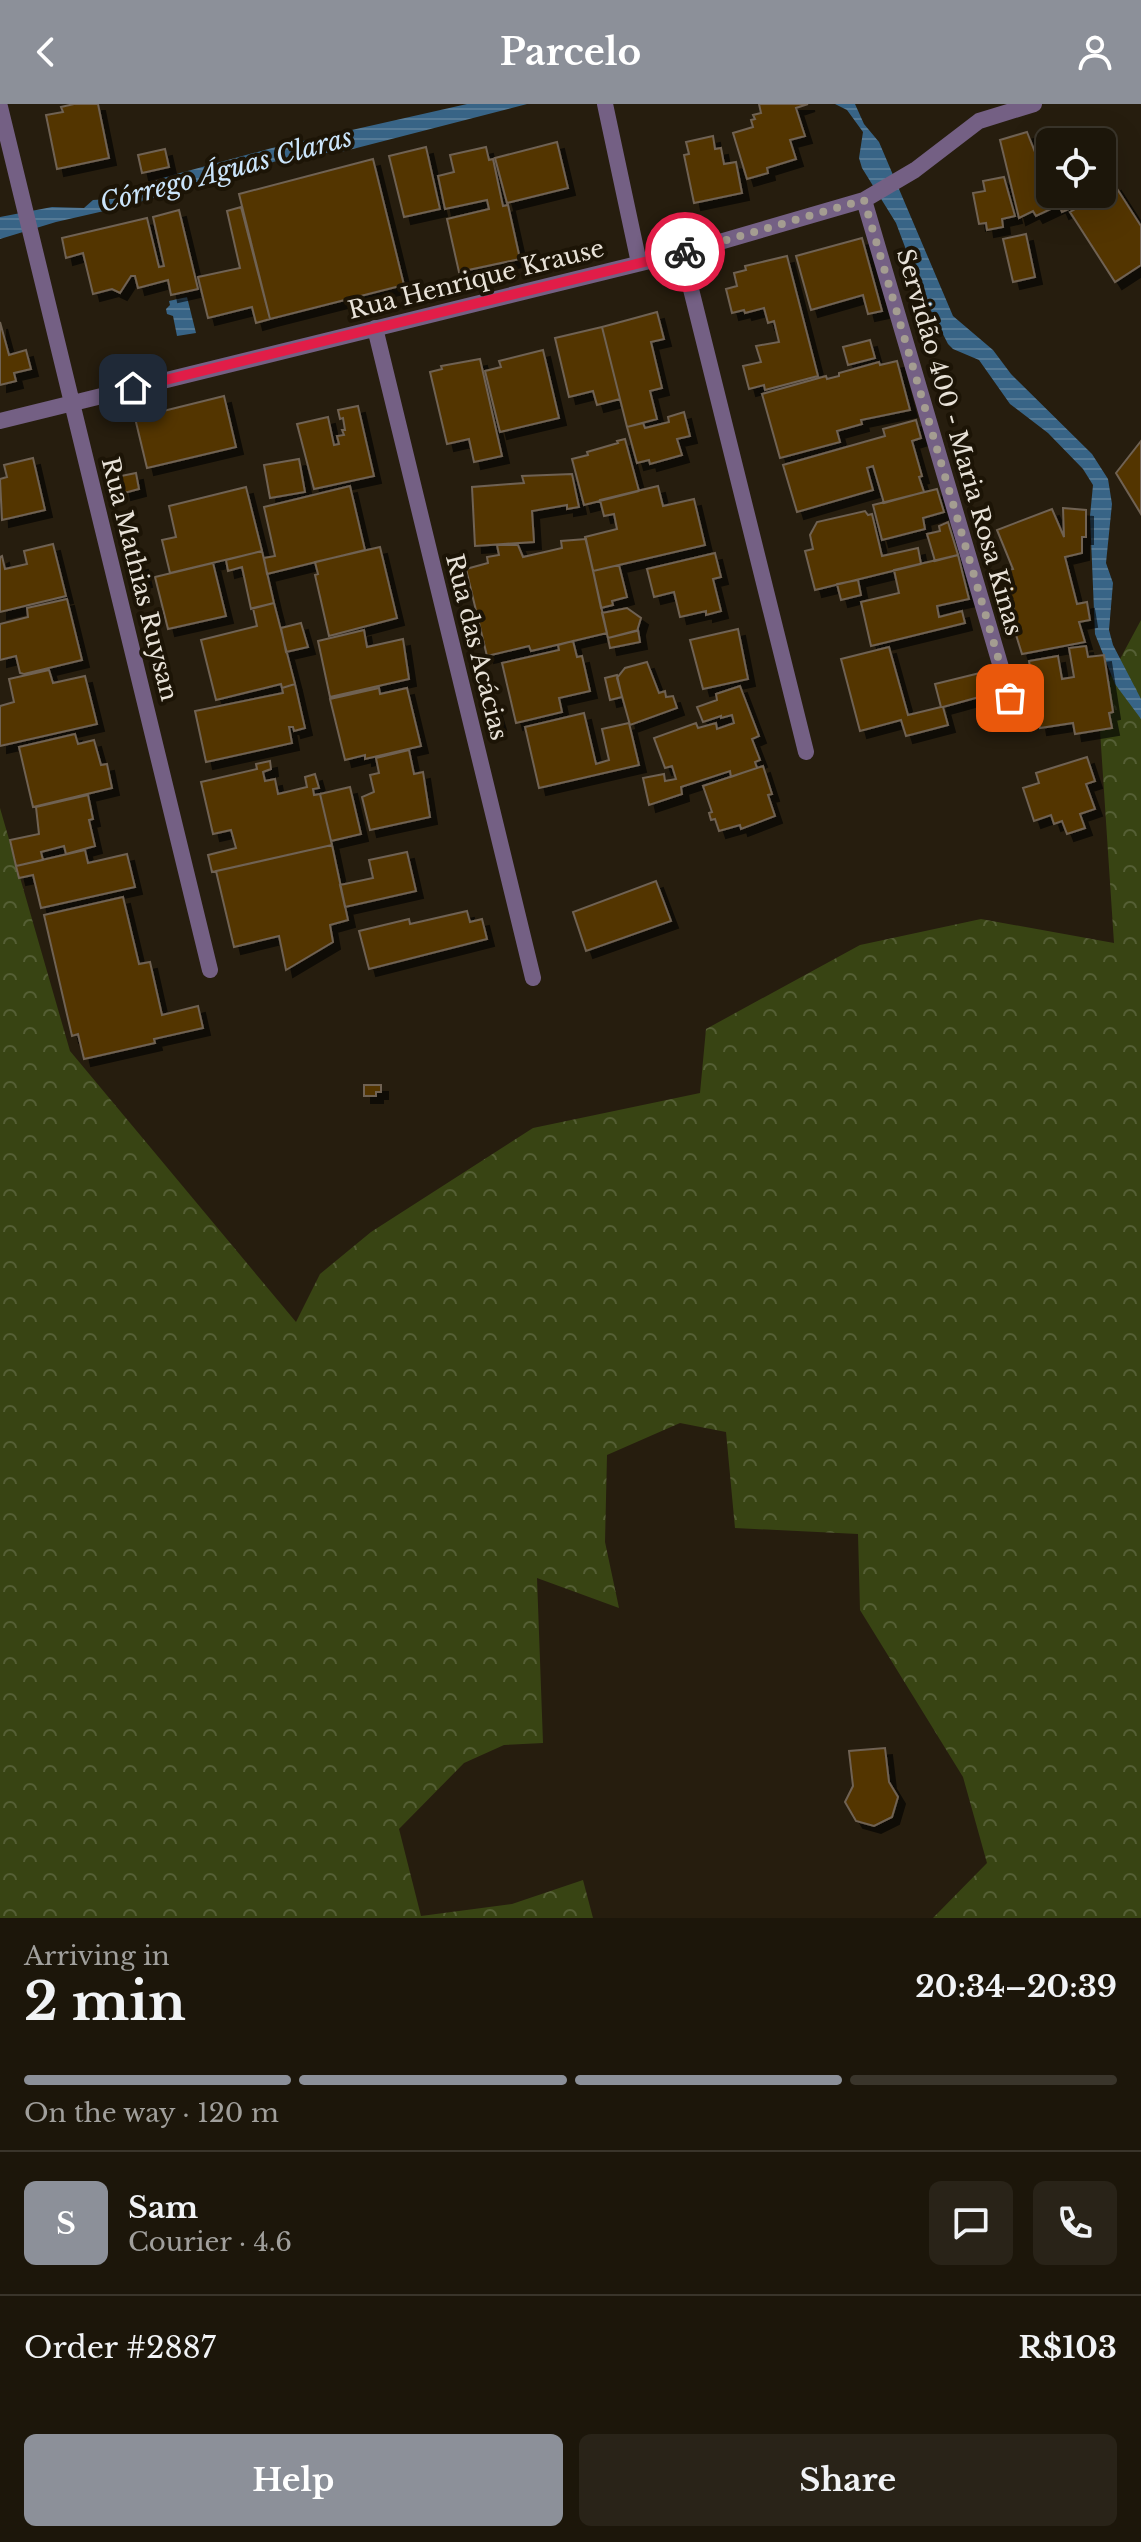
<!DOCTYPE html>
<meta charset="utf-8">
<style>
body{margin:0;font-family:"Libre Baskerville",serif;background:#292318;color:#f1f3f6;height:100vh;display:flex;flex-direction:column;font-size:30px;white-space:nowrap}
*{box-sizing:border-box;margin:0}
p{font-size:26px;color:#a09f9c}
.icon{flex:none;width:44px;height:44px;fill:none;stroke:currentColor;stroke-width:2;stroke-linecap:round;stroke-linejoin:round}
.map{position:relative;height:1814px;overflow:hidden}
.side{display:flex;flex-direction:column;background:#1c160a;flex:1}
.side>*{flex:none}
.controls{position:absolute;left:1036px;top:24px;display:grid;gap:16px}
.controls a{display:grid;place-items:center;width:80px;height:80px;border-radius:12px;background:#1c160a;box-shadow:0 8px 32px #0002,0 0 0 2px #3a352b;font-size:40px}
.pin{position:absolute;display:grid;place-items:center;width:68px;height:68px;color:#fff;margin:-34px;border-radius:16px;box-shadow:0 4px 12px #0006}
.courier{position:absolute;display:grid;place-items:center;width:80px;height:80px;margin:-40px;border:6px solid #e11d48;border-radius:50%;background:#fff;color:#222;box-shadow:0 2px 10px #0007}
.summary em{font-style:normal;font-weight:700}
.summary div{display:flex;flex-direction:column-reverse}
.summary{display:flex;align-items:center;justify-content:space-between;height:136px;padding:0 24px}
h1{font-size:52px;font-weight:700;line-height:60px}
.bar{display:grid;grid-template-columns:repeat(4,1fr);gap:12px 8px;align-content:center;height:96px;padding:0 24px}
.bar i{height:10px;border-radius:6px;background:#3a352b}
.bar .current{background:#8c9099}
.bar p{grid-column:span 4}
.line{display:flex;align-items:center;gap:20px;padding:0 24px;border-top:2px solid #3a352b}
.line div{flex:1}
.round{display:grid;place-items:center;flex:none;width:84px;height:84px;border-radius:12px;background:#292318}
.cta{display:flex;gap:16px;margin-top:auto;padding:16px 24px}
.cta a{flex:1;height:92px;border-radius:12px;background:#8c9099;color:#fff;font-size:32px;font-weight:700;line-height:92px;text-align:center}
.cta a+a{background:#292318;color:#f1f3f6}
header{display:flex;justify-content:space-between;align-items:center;height:104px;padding:0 24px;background:#8c9099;color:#fff;font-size:36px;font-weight:700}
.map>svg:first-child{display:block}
.forest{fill:url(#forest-crowns)}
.water{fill:url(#water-rules)}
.building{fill:#523403;stroke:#6f6253;stroke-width:2;filter:url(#shadow)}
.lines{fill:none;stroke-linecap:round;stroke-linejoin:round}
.lane{stroke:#746084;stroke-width:16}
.street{stroke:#746084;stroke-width:16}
.done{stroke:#a49d91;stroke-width:8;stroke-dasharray:0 14.4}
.route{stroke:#e11d48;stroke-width:10}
.labels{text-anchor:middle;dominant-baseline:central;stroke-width:8;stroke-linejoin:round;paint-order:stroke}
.street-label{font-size:24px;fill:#e8e2d8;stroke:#1c1406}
.water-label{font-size:26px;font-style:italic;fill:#cbe5fb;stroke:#1c1406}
</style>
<header><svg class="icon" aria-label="back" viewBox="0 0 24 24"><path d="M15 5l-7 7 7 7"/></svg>Parcelo<svg class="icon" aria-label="person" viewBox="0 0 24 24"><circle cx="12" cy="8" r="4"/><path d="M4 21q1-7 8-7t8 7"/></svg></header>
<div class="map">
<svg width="1141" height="1814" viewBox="0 0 1141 1814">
<defs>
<pattern id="forest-crowns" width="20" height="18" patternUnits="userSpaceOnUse" patternTransform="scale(2)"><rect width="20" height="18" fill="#384413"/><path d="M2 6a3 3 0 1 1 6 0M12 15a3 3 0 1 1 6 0" fill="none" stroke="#555f35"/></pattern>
<pattern id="water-rules" width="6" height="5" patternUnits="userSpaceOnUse" patternTransform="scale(2)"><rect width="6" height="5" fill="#386486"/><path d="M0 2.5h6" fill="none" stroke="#557a96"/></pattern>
<filter id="shadow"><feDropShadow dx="7" dy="7" stdDeviation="0" flood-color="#0009"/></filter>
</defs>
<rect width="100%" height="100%" fill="#261d0e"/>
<path class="forest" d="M1141,516V1814H933L987,1759L963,1673L860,1506L858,1430L735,1424L726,1328L680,1319L607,1351L605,1438L619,1504L537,1474L543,1639L504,1641L464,1659L399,1725L421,1812L512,1800L583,1776L593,1814H0V704L70,947L296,1218L320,1170L371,1128L533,1024L700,989L706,925L860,841L981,815L1114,839L1098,596Z"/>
<path class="water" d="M467,0H527L345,47L290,53L126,102L56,118L0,135V113L52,103L84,104L93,96L113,95L162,74L272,44Z
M835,0H855L864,20L879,38L953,212L993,246L1011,270L1092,350L1108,375L1112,400L1106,459L1113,479L1109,526L1113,541L1141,595V615L1115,580L1095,530L1090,412L1093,381L1083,365L1048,329L1010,300L979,256L953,245L948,240L923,191L896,119L862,64L859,54L863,28L847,6Z
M187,193L196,229L177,232L173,212L167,210L166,205L170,201L169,197Z"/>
<path class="building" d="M74,0H98L109,54L57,65L46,11L63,8L61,3Z
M759,0H808L796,4L805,32L790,36L796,55L767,64L768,69L747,75L733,29L753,23L751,16L755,15L753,11L761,9Z
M1027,28L1037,53L1050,46V90H1098L1077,104L1076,102L1062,108L1059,101L1036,112L1033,107L1019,114L1000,36Z
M713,32L715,45L721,44L724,60L736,58L742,89L694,99L684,51L689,50L686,38Z
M557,38L568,84L507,99L495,54Z
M426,43L440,105L404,113L389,52Z
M486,43L489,56L493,55L503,102L508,101L520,155L459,168L447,115L489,105L487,96L445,105L438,72L454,68L450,51Z
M165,45L169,63L142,69L138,51Z
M373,55L404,181L270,215L239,90Z
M1004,73L1015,112L1002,115L1003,123L987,126L986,119L979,120L973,89L985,87L983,77Z
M1114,80L1141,122V161L1115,178L1070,108L1102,90Z
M241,103L270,215L256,219L252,203L208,214L198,173L240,164L227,107Z
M179,106L198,185L171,191L168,176L138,184L135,172H131L120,189L112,185L93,190L83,149L66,154L62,134L147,114L159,163L164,162L153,113Z
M1026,130L1035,173L1013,178L1003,135Z
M862,134L882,207L868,210L863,191L811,206L796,152Z
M787,152L818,272L765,286L764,281L749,285L743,262L761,258L756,242L779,238L774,217L768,219L764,204L745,209L744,206L732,209L726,185L737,182L734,169L746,166L745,162Z
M657,208L664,235L651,238L662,284L650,287L657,315L627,323L602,223Z
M0,218L9,251L26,246L31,265L14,269L16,277L0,281Z
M602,223L620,295L597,301L593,287L569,293L555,234Z
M870,236L875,254L848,261L843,243Z
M543,246L559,314L500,328L485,267L501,263L499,257Z
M480,255L502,352L474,358L469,335L447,340L430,268L442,265L441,262Z
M897,257L910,306L861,316L862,320L837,327L840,338L780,354L762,290L826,272L827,275L839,272V269L879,258L880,261Z
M224,292L236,343L147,364L135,314Z
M358,302L374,372L314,385L297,320L328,313L334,341L339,340L337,332L344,331L342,326H345L343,314L340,315L338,306Z
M684,308L690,332L677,335L682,351L650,360L649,356L637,359L627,323L643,319L645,324L669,318L668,313Z
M916,316L921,334L912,337L922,372L919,373L924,388L884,399L873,362L867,364L873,386L797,408L783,361L885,332L883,325Z
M625,335L639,387L584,401L572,355L588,351L587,348L618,339L617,337Z
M1141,337V410L1116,369Z
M33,354L45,406L2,416L0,375L7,373L4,361Z
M299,355L305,388L270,394L264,361Z
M136,369L139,385L124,389L121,372Z
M572,370L579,403L567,405V401L532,407L534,438L475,442L472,383L524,379L522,372Z
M350,382L365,446L267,470L264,454L275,452L264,403Z
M658,382L663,402L694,395L705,441L593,467L585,433L617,425L614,410L604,412L600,396Z
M246,383L262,447L170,469L162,436L176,433L169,402Z
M937,385L944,408L923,414L925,425L882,436L873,401Z
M1063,404L1086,406V433H1082V449L1065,453L1077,500L1087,498L1090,516L1079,518L1085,538L1022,550L1011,515L1016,513L1003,467L1013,465L997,426L1052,405L1064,433Z
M865,407L868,411L872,410L882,452L918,444L921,460L815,486L805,447L813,445L810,431L817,418Z
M948,418L958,451L935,457L927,430L940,427L939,422Z
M586,435L607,529L531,547L529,542L487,552L466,465L488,459L487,453L499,451L497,441H518L523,453L562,444L561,437Z
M53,440L66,492L0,508V453L2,452L5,465L27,460L24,447Z
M380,443L397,514L329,532L315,471L318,470L315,458Z
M262,447L274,499L251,505L242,463L228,467L226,456Z
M715,449L721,473L713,475L721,507L706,511V507L680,513L674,488L654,493L647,465Z
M958,451L969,495L937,502L939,513L962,507L965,519L871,542L861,498L899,489L894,466Z
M141,459L145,476L137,478L132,461Z
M213,459L226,512L168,525L155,473Z
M619,461L627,493L612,497L613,501L601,504L593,467Z
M858,476L861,491L841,496L837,480Z
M67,495L82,556L24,570L20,569L16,552L0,556V520L28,513L27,504Z
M274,499L295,580L282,584L281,580L216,596L201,536L257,522L253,504Z
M627,504L641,514L637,527L608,534L602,509Z
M301,519L308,543L286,548L281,524Z
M738,525L748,575L703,585L690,536Z
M364,526L367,543L403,535L409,575L330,593L318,537Z
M638,526L640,538L610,544L608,534Z
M573,537L577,553L582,552L590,587L559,594L562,608L516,619L502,559L559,546L558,541Z
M1086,542L1088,553L1104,551L1113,608L1109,609L1112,624L1075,630L1073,619L1040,624L1029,557L1058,552L1062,575L1074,573L1069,544Z
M889,543L908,611L941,603L935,580L984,568L990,590L943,603L948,621L906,632L901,616L860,627L841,555Z
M647,558L659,589L665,587L666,593L673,592L677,604L630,621L617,574L625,564Z
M49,566L53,579L85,572L97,620L0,642V602L14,598L9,575Z
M617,571L622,593L610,596L605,574Z
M295,580L305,624L294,627L293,623H289L292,639L206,658L195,607L283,589L282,584Z
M740,582L759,632L752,635L760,656L755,658L757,664L731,673L730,667L681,683L682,690L649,701L643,674L664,670L665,677L676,675L672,662L665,664L654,634L696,619L698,624L716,619L717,625L734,619L732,611L721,614V612L703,618L697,603L717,596L716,590Z
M379,584L380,590L407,584L421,642L365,655V651L345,656L330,595Z
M494,602L499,619L490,621L486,604Z
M584,609L596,660L609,656L602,625L629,619L639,661L539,684L525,623Z
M75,630L78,640L94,636L101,661L107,660L112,684L33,703L19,643Z
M409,646L414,670L423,668L430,713L370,726L362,693L374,688L370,671L379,669L376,654Z
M1087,653L1095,677L1086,680L1095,705L1080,710L1085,724L1067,730L1062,717L1054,720L1051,711L1034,717L1023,684L1039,679L1036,669Z
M270,657L271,665L263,668L265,677L275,675L278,690L307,683L305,673L315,670L319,684L313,685L314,691L320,690L332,741L212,768L208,751L236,744L231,726L213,730L201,678L257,665L256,660Z
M763,662L772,690L768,691L775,712L741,725L740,721L719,727L715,715L711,716L709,709L712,708L703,682Z
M350,683L361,730L331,737L320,690Z
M88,691L93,715L89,716L95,742L66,750L64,742L41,748L43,756L16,762L10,736L39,730L36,703Z
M332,741L348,816L330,821L333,838L286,866L279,832L234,843L216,767Z
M85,746L88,759L127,750L135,783L41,804L33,771L19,774L16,762Z
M407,748L416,787L345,803L340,781L373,774L369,756Z
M656,777L671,817L586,847L573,808Z
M123,793L139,860L150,858L162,911L198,902L203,924L154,935L155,939L84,955L78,930L72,932L44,811Z
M467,807L470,818L482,815L487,835L369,865L359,827L409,815L410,820Z
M364,981H381V988H376V992H364Z
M885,1644L889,1678L898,1693L892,1713L874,1722L856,1717L845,1698L853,1682L849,1647Z"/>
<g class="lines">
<path class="lane" d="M605,0L639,159"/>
<path class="street" d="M0,3L210,866
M864,96L1010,594
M682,149L806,648
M375,224L533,874
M0,317L682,149L864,96L915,66L979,17L1034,0"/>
</g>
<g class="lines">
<path class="done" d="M685,148L864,96L1010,594"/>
<path class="route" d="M133,284L685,148"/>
</g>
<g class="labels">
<g class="street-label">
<text transform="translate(476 175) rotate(-14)">Rua Henrique Krause</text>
<text transform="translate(960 338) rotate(74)">Servidão 400 - Maria Rosa Kinas</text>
<text transform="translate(140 475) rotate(76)">Rua Mathias Ruysan</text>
<text transform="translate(477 543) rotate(76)">Rua das Acácias</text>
</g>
<g class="water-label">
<text transform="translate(226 66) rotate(-15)">Córrego Águas Claras</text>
</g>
</g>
</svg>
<div class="controls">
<a><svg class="icon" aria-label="locate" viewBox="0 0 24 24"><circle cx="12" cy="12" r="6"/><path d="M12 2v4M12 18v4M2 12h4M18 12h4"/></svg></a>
</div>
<div class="pin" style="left:1010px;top:594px;background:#ea580c"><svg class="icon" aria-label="bag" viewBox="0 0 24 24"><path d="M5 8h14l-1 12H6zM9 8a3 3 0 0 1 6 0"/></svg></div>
<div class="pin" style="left:133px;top:284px;background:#1f2937"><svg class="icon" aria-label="home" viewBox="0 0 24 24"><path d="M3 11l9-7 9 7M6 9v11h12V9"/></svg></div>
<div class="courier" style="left:685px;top:148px"><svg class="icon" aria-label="bike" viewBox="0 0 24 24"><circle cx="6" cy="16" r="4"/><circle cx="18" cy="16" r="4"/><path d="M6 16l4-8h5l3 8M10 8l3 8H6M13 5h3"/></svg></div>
</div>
<section class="side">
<div class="summary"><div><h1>2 min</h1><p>Arriving in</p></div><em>20:34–20:39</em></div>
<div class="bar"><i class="current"></i><i class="current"></i><i class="current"></i><i></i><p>On the way · 120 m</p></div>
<div class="line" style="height:144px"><b class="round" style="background:#8c9099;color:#fff">S</b><div><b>Sam</b><p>Courier · 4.6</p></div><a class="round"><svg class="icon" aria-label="chat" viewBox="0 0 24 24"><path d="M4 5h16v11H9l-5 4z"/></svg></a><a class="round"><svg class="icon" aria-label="phone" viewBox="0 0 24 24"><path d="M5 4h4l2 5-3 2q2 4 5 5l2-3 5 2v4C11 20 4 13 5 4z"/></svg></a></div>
<div class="line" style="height:104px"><div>Order #2887</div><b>R$103</b></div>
<div class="cta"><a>Help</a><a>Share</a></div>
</section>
